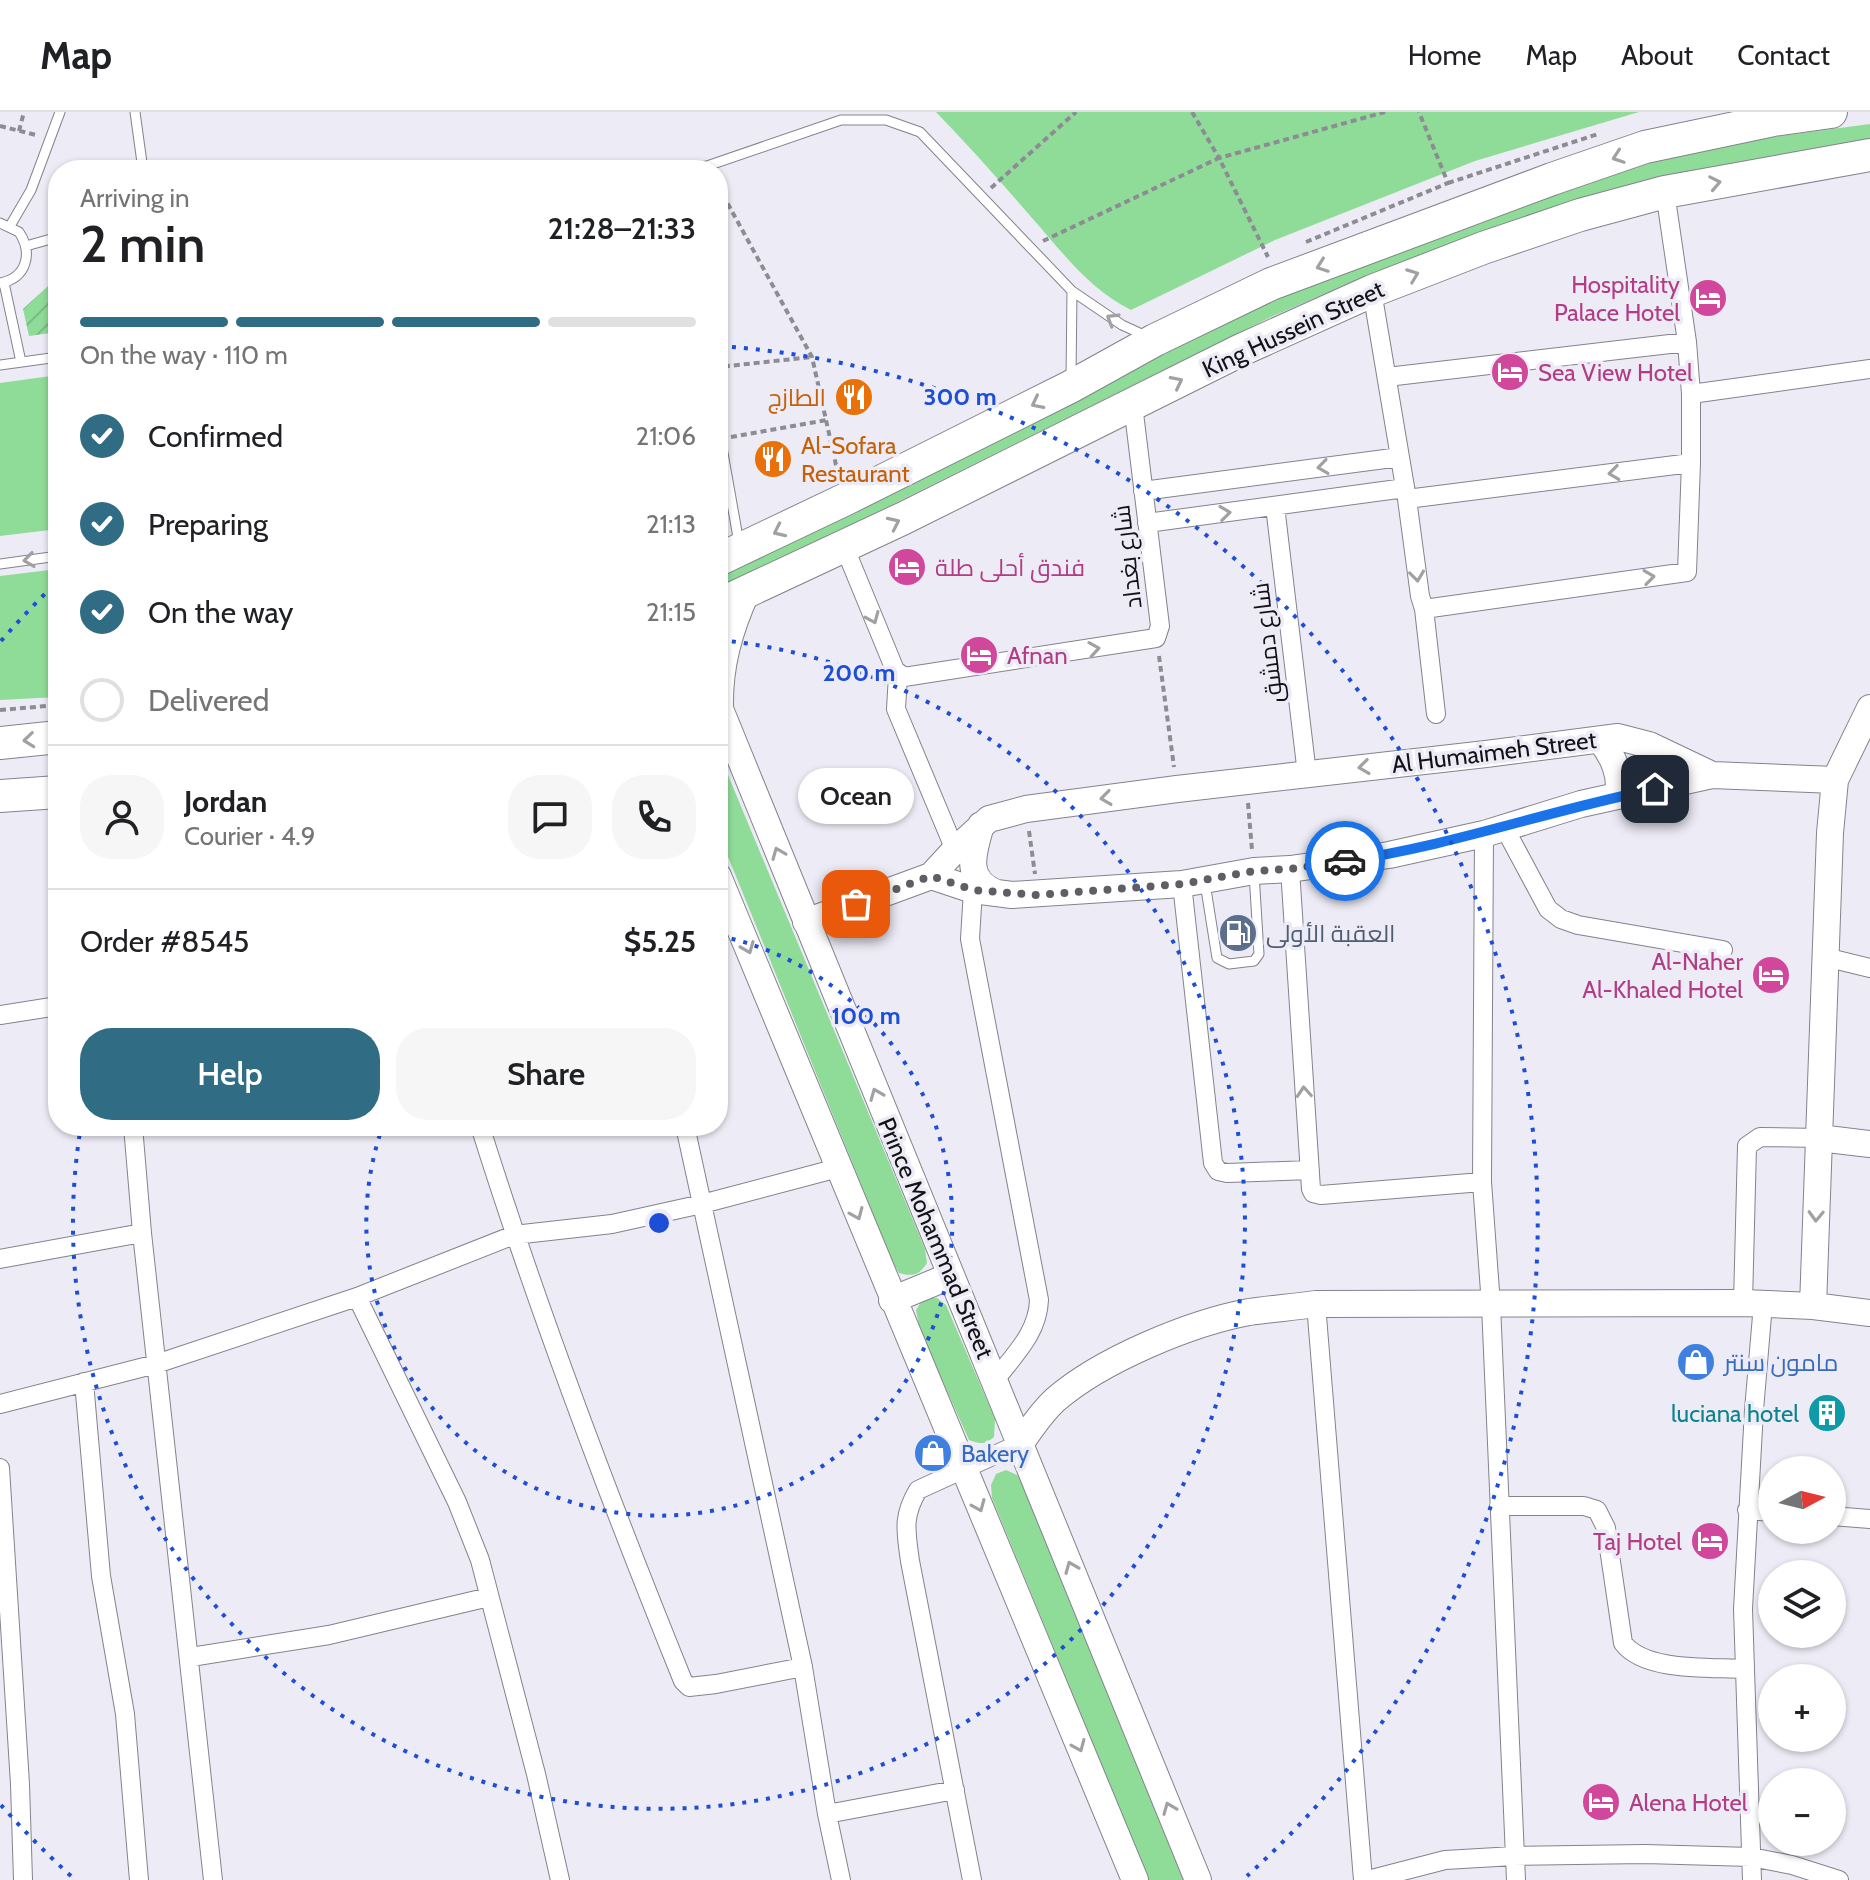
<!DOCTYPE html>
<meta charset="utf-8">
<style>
body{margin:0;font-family:Cabin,Cairo,sans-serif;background:#f6f6f6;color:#202124;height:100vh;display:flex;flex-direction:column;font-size:30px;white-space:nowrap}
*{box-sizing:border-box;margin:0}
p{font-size:26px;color:#757577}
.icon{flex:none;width:44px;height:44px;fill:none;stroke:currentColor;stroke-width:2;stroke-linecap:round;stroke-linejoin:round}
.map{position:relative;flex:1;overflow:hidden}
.panel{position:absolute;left:48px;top:48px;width:680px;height:976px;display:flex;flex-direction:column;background:#fff;border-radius:32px;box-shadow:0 2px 6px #0004}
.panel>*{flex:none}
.needle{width:52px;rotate:83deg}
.fabs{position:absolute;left:1758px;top:1344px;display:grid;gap:16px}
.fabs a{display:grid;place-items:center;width:88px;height:88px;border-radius:50%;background:#fff;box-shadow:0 2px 6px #0004;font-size:40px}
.pin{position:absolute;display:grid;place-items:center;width:68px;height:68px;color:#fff;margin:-34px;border-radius:16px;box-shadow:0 4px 12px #0006}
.courier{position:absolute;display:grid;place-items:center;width:80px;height:80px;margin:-40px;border:6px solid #1a73e8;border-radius:50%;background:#fff;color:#222;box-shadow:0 2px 10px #0007}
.bubble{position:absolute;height:56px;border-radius:28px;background:#fff;box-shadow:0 2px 6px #0004;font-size:26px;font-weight:600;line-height:56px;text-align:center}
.summary em{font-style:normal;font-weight:600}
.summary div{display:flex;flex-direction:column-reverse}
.summary{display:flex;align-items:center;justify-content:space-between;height:136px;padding:0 32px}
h1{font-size:52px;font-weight:600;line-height:60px}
.bar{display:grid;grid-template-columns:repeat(4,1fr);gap:12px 8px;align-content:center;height:96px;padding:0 32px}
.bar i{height:10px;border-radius:6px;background:#e0e0e0}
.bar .selected{background:#306c83}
.bar p{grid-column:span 4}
.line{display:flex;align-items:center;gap:20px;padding:0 32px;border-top:2px solid #e0e0e0}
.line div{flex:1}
.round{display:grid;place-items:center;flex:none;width:84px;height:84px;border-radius:32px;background:#f6f6f6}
ol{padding:0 32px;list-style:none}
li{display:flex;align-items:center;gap:24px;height:88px}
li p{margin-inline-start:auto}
li .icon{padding:8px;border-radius:50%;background:#306c83;color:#fff;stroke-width:4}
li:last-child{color:#757577}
li i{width:44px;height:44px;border:4px solid #e0e0e0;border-radius:50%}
.action{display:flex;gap:16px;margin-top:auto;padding:16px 32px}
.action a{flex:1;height:92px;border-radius:32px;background:#306c83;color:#fff;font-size:32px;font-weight:600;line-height:92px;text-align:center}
.action a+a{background:#f6f6f6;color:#202124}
header{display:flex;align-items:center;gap:48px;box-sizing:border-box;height:112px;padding:0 40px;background:#fff;border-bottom:2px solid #e0e0e0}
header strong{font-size:38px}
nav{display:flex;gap:44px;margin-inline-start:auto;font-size:28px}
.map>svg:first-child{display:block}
.park{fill:#8fdc98}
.garden{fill:url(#garden-furrows)}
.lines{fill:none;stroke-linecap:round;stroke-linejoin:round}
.lane-casing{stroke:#84838c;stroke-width:11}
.street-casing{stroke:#84838c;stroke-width:20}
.secondary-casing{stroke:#84838c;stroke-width:28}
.highway-casing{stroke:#84838c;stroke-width:34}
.path{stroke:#8d8b93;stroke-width:4;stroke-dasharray:6 4;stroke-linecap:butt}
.lane{stroke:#fff;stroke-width:9}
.street{stroke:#fff;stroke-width:18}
.secondary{stroke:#fff;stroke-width:26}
.highway{stroke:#fff;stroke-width:32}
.oneway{stroke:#a1a0a2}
.done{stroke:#5f5e64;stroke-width:8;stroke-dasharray:0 14.4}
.route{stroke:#1a73e8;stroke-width:10}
.ring{fill:none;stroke:#1d4ed8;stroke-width:4;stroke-dasharray:4 8}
.labels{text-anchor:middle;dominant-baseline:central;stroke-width:7;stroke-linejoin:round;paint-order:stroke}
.hotel-label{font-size:24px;fill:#b23c85;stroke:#edebf5;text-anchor:start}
.street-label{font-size:24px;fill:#131216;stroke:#edebf5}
.food-label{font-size:24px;fill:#c56008;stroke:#edebf5;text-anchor:end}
.service-label{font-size:24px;fill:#4e5e75;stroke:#edebf5;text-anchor:start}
.shop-label{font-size:24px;fill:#366cbe;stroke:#edebf5;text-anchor:start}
.culture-label{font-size:24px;fill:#0d838f;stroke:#edebf5;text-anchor:end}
.centre{fill:#1d4ed8;stroke:#edebf5;stroke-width:4}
.ring-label{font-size:24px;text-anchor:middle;font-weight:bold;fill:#1d4ed8;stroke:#edebf5;stroke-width:7;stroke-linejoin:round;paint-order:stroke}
</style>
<header>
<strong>Map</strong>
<nav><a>Home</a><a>Map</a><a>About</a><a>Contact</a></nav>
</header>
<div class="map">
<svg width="1870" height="1768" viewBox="0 0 1870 1768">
<defs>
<pattern id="garden-furrows" width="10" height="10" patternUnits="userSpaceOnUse" patternTransform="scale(2)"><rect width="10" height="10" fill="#8fdc98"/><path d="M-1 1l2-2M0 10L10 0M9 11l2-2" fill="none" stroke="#7abc82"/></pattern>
</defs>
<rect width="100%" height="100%" fill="#edebf5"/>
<path class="park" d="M936,0H1639L1475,49L1275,128L1131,198C1089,177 1063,141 1032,106C1001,70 969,34 936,0Z
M1870,12V29L1662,64L1511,110L1373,161L1271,205L718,479V461L1270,188L1643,50L1779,24Z
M58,263V417L0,424V271Z
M58,457V585L0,588V464Z
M718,639L925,1137L927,1151C919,1163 914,1165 899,1161L893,1151L718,720Z
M929,1186H937L946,1193L995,1307L994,1325C985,1333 980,1332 969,1328L920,1219L916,1198L921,1190Z
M1006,1358L1017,1363L1024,1374L1186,1768H1149L992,1386L991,1373L996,1362Z"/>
<path class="garden" d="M58,165V220L29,224L23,197Z"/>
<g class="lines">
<g class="lane-casing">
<path id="lane" d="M135,0L143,58
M612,57L707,54L841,8H886L920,20L1072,179L1122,213L1146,224
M0,111L19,120C33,141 27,166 0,171
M10,114L31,78L60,0
M26,134L58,125
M4,171L21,250
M0,253L58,245
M1071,268L1072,179
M718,313L739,431
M0,452L58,444
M1205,771L1217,846L1229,852L1254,849L1259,842L1254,761"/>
</g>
<g class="street-casing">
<path id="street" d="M1372,179L1407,387L1420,484L1424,497L1687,460L1691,351V282L1687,230L1665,80
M1387,265L1687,230
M1691,282L1870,257
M1143,379L1400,345
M1407,387L1691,351
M1275,394L1307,662
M1147,411L1405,376
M844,434L895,558L904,565L1156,526L1160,514L1133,293
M1424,497L1436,602
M898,563L896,597L955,738
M1504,715L1548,797L1561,807L1578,813L1723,838
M1484,722L1482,1070L1491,1193L1516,1768
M1290,757L1311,1077L1313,1081L1321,1083L1482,1070
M1182,772L1213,1051L1218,1059L1227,1061L1310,1058
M973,778L970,827L1039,1188C1038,1221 1014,1243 995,1268
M1825,845L1870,856
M0,903L58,894
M480,1014C539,1202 609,1386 683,1569L689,1575L716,1572L803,1555
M685,1014L803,1555L827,1702L841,1768
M142,1121L213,1768
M0,1147L142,1121L133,1014
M357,1185L457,1390L480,1448L536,1662L560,1768
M1743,1191L1747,1034L1760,1025L1819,1026
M1316,1192L1363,1768
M84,1270L101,1464L125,1602L139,1768
M0,1292L156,1252L357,1185L514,1123L612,1112L702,1092L838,1056
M0,1356L20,1672L23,1768
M1499,1394H1584L1597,1398L1606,1416L1623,1531C1645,1560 1710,1555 1744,1557
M1747,1398L1772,1400
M1832,1404L1870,1407
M191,1545L329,1523L489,1485
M827,1702L955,1678
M972,1768L910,1449C906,1419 902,1405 918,1378L1021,1331
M1368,1768L1445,1748L1514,1744L1645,1742L1751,1745L1792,1753L1839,1768
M1752,1768L1743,1497L1754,1298L1763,1192"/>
</g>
<g class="secondary-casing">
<path id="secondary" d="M747,479C729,519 719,554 720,597L1198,1768
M1600,628C1613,643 1622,664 1618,684
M981,713C973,741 963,768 997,781
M718,764L1135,1768
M931,764L973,778L1012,783L1182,772L1254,759L1290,757L1389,743L1484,722L1581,692L1712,663L1835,668
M806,810L931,764L955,738L989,707L1026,697L1177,677L1486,642L1618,625L1649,633L1712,663
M1819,1026L1870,1032
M892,1188L950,1164
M1813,1194L1830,721L1835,668L1870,596
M1021,1331C1031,1316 1042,1300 1055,1288C1101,1248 1190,1211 1249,1200C1271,1197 1294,1195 1316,1192L1743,1191L1813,1194L1870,1201"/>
</g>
<g class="highway-casing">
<path id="highway" d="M718,448L846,387L1070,275L1155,228L1271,172L1552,67L1645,35L1773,8L1831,0
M718,493L904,406L1241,238L1372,179L1483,136L1580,103L1665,80L1870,43
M0,631L58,625
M0,684L58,680"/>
</g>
<path class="path" d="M1192,0L1219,46L1385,0
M0,14L36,23
M19,19L24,0
M411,51L414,58
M1448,71L1598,22
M718,74L812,245L838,362
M991,76L1076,0
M1043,129L1219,46L1268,145
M1306,130L1448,71L1419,0
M718,250L719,255L812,245
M731,325L827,308
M1159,544L1174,655
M0,598L58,593
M1248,691L1252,738
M1029,719L1035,762"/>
<use href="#lane" class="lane"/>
<use href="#street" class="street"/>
<use href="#secondary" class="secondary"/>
<use href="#highway" class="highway"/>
</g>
<defs><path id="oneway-chevron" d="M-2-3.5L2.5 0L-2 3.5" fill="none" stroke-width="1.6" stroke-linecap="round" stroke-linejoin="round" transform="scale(2)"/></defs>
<g class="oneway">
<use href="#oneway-chevron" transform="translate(1618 45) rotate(161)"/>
<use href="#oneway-chevron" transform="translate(1715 71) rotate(-11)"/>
<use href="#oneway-chevron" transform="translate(1322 154) rotate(160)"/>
<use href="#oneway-chevron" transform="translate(1413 163) rotate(-21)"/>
<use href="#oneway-chevron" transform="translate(1112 207) rotate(-149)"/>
<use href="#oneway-chevron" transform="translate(1177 270) rotate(-27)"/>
<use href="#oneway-chevron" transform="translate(1037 291) rotate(153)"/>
<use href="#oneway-chevron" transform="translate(1323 355) rotate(172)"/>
<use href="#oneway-chevron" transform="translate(1614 361) rotate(173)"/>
<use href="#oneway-chevron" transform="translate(1225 401) rotate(-7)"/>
<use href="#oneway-chevron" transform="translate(894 411) rotate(-25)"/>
<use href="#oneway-chevron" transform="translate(779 419) rotate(155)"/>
<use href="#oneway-chevron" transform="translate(29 448) rotate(172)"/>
<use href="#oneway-chevron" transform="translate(1417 464) rotate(83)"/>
<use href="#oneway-chevron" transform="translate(1649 465) rotate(-8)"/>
<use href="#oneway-chevron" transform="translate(873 506) rotate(67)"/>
<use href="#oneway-chevron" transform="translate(1094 537) rotate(-9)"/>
<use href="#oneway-chevron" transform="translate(29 628) rotate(174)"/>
<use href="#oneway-chevron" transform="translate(1364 655) rotate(173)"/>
<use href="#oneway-chevron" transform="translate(1106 686) rotate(172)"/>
<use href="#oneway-chevron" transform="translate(778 741) rotate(-112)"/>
<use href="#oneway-chevron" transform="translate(748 836) rotate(68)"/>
<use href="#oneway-chevron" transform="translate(1304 980) rotate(-94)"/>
<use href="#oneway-chevron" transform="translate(876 982) rotate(-112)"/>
<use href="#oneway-chevron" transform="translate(857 1102) rotate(67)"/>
<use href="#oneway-chevron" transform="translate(1816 1104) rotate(92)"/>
<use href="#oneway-chevron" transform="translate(979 1394) rotate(67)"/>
<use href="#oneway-chevron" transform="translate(1071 1455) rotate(-112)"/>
<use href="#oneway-chevron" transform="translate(1079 1634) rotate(67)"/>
<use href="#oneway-chevron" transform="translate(1169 1696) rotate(-112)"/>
</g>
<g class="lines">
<path class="done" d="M856,792L931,764L973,778L1037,783L1182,772L1254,759L1290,757L1345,749"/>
<path class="route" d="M1345,749C1451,734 1550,698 1655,677"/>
</g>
<g class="ring">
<path d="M720 824A293 293 0 1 1 382 1016"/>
<path d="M720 528A586 586 0 1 1 81 1014"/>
<path d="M71 1764A879 879 0 0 1 1 1693M1 529A879 879 0 0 1 54 473M720 234A879 879 0 0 1 1247 1764"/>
</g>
<defs>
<g id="hotel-disc" transform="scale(2)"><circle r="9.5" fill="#d1479c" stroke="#edebf5"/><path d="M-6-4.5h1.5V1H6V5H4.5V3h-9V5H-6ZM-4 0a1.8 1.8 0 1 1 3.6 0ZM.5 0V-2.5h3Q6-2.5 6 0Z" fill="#fff"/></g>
<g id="restaurant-disc" transform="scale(2)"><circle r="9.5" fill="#e8710a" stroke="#edebf5"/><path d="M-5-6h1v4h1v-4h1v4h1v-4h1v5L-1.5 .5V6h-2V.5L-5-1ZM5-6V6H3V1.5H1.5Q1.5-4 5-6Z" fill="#fff"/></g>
<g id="fuel-disc" transform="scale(2)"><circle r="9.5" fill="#5c6f8a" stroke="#edebf5"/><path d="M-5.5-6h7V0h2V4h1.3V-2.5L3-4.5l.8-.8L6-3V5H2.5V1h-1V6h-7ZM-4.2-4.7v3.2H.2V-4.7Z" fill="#fff"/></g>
<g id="shop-disc" transform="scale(2)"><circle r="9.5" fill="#3f7fe0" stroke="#edebf5"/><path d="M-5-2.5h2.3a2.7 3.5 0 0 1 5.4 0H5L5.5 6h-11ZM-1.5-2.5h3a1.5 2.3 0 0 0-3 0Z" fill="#fff"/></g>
<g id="building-disc" transform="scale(2)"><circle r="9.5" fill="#0f9aa8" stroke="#edebf5"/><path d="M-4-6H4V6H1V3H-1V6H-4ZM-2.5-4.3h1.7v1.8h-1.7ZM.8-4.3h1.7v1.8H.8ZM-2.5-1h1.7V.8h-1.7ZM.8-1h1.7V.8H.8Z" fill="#fff"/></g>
</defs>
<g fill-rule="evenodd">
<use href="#hotel-disc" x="1708" y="186"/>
<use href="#hotel-disc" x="1510" y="260"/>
<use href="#restaurant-disc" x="854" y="285"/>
<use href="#restaurant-disc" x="773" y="347"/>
<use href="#hotel-disc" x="907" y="455"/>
<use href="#hotel-disc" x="979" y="543"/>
<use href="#fuel-disc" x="1238" y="821"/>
<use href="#hotel-disc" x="1771" y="863"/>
<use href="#shop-disc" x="1696" y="1250"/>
<use href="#building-disc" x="1827" y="1301"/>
<use href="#shop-disc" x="933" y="1341"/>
<use href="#hotel-disc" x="1710" y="1429"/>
<use href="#hotel-disc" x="1601" y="1690"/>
</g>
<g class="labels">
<g class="hotel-label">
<text x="1680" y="172" text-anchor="end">Hospitality<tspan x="1680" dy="28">Palace Hotel</tspan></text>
<text x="1538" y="260">Sea View Hotel</text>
<text x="935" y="455">فندق أحلى طلة</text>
<text x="1007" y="543">Afnan</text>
<text x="1743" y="849" text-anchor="end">Al-Naher<tspan x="1743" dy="28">Al-Khaled Hotel</tspan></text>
<text x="1682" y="1429" text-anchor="end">Taj Hotel</text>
<text x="1629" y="1690">Alena Hotel</text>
</g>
<g class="street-label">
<text transform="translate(1293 217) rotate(-25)">King Hussein Street</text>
<text transform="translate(1127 445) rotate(-97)">شارع بغداد</text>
<text transform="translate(1267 531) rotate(-97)">شارع دمشق</text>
<text transform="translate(1494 640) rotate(-7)">Al Humaimeh Street</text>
<text transform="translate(936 1126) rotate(67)">Prince Mohammad Street</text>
</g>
<g class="food-label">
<text x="826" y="285">الطازج</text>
<text x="801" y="333" text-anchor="start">Al-Sofara<tspan x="801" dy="28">Restaurant</tspan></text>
</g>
<g class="service-label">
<text x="1266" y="821">العقبة الأولى</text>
</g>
<g class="shop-label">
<text x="1724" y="1250">مامون سنتر</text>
<text x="961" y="1341">Bakery</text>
</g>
<g class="culture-label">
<text x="1799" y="1301">luciana hotel</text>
</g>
</g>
<circle cx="659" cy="1111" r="12" class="centre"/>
<g class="ring-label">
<text x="960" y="293">300 m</text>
<text x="859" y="569">200 m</text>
<text x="866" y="912">100 m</text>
</g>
</svg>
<div class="fabs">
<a><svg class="needle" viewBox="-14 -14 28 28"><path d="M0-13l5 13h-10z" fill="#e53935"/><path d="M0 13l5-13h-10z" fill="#757577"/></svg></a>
<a><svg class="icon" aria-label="layers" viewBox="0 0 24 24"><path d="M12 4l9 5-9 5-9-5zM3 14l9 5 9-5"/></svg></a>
<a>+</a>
<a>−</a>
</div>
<div class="pin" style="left:856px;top:792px;background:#ea580c"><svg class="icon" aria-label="bag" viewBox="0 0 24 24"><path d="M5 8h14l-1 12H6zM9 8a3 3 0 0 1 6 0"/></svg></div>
<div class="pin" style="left:1655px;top:677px;background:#1f2937"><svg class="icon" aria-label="home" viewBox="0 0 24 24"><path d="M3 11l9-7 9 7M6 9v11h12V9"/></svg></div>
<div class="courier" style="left:1345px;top:749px"><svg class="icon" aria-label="car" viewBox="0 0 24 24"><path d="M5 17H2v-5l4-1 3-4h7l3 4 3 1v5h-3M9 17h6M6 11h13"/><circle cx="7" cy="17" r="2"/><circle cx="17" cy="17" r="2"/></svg></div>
<div class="bubble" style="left:798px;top:656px;width:116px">Ocean</div>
<section class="panel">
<div class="summary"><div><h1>2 min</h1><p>Arriving in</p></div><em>21:28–21:33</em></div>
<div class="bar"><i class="selected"></i><i class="selected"></i><i class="selected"></i><i></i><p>On the way · 110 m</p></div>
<ol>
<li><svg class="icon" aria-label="check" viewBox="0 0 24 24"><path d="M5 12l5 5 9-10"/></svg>Confirmed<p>21:06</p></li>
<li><svg class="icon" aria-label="check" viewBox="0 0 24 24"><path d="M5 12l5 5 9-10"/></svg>Preparing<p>21:13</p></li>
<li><svg class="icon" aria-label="check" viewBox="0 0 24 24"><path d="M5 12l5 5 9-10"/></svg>On the way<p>21:15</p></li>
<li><i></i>Delivered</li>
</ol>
<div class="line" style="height:144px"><a class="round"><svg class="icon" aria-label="person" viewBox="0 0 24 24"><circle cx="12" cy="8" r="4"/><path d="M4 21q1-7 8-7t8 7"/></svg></a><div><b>Jordan</b><p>Courier · 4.9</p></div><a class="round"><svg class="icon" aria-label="chat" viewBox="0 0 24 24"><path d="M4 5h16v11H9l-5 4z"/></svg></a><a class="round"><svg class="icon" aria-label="phone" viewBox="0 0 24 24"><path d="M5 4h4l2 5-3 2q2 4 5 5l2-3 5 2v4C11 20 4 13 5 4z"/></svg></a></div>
<div class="line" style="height:104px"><div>Order #8545</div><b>$5.25</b></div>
<div class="action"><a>Help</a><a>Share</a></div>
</section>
</div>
